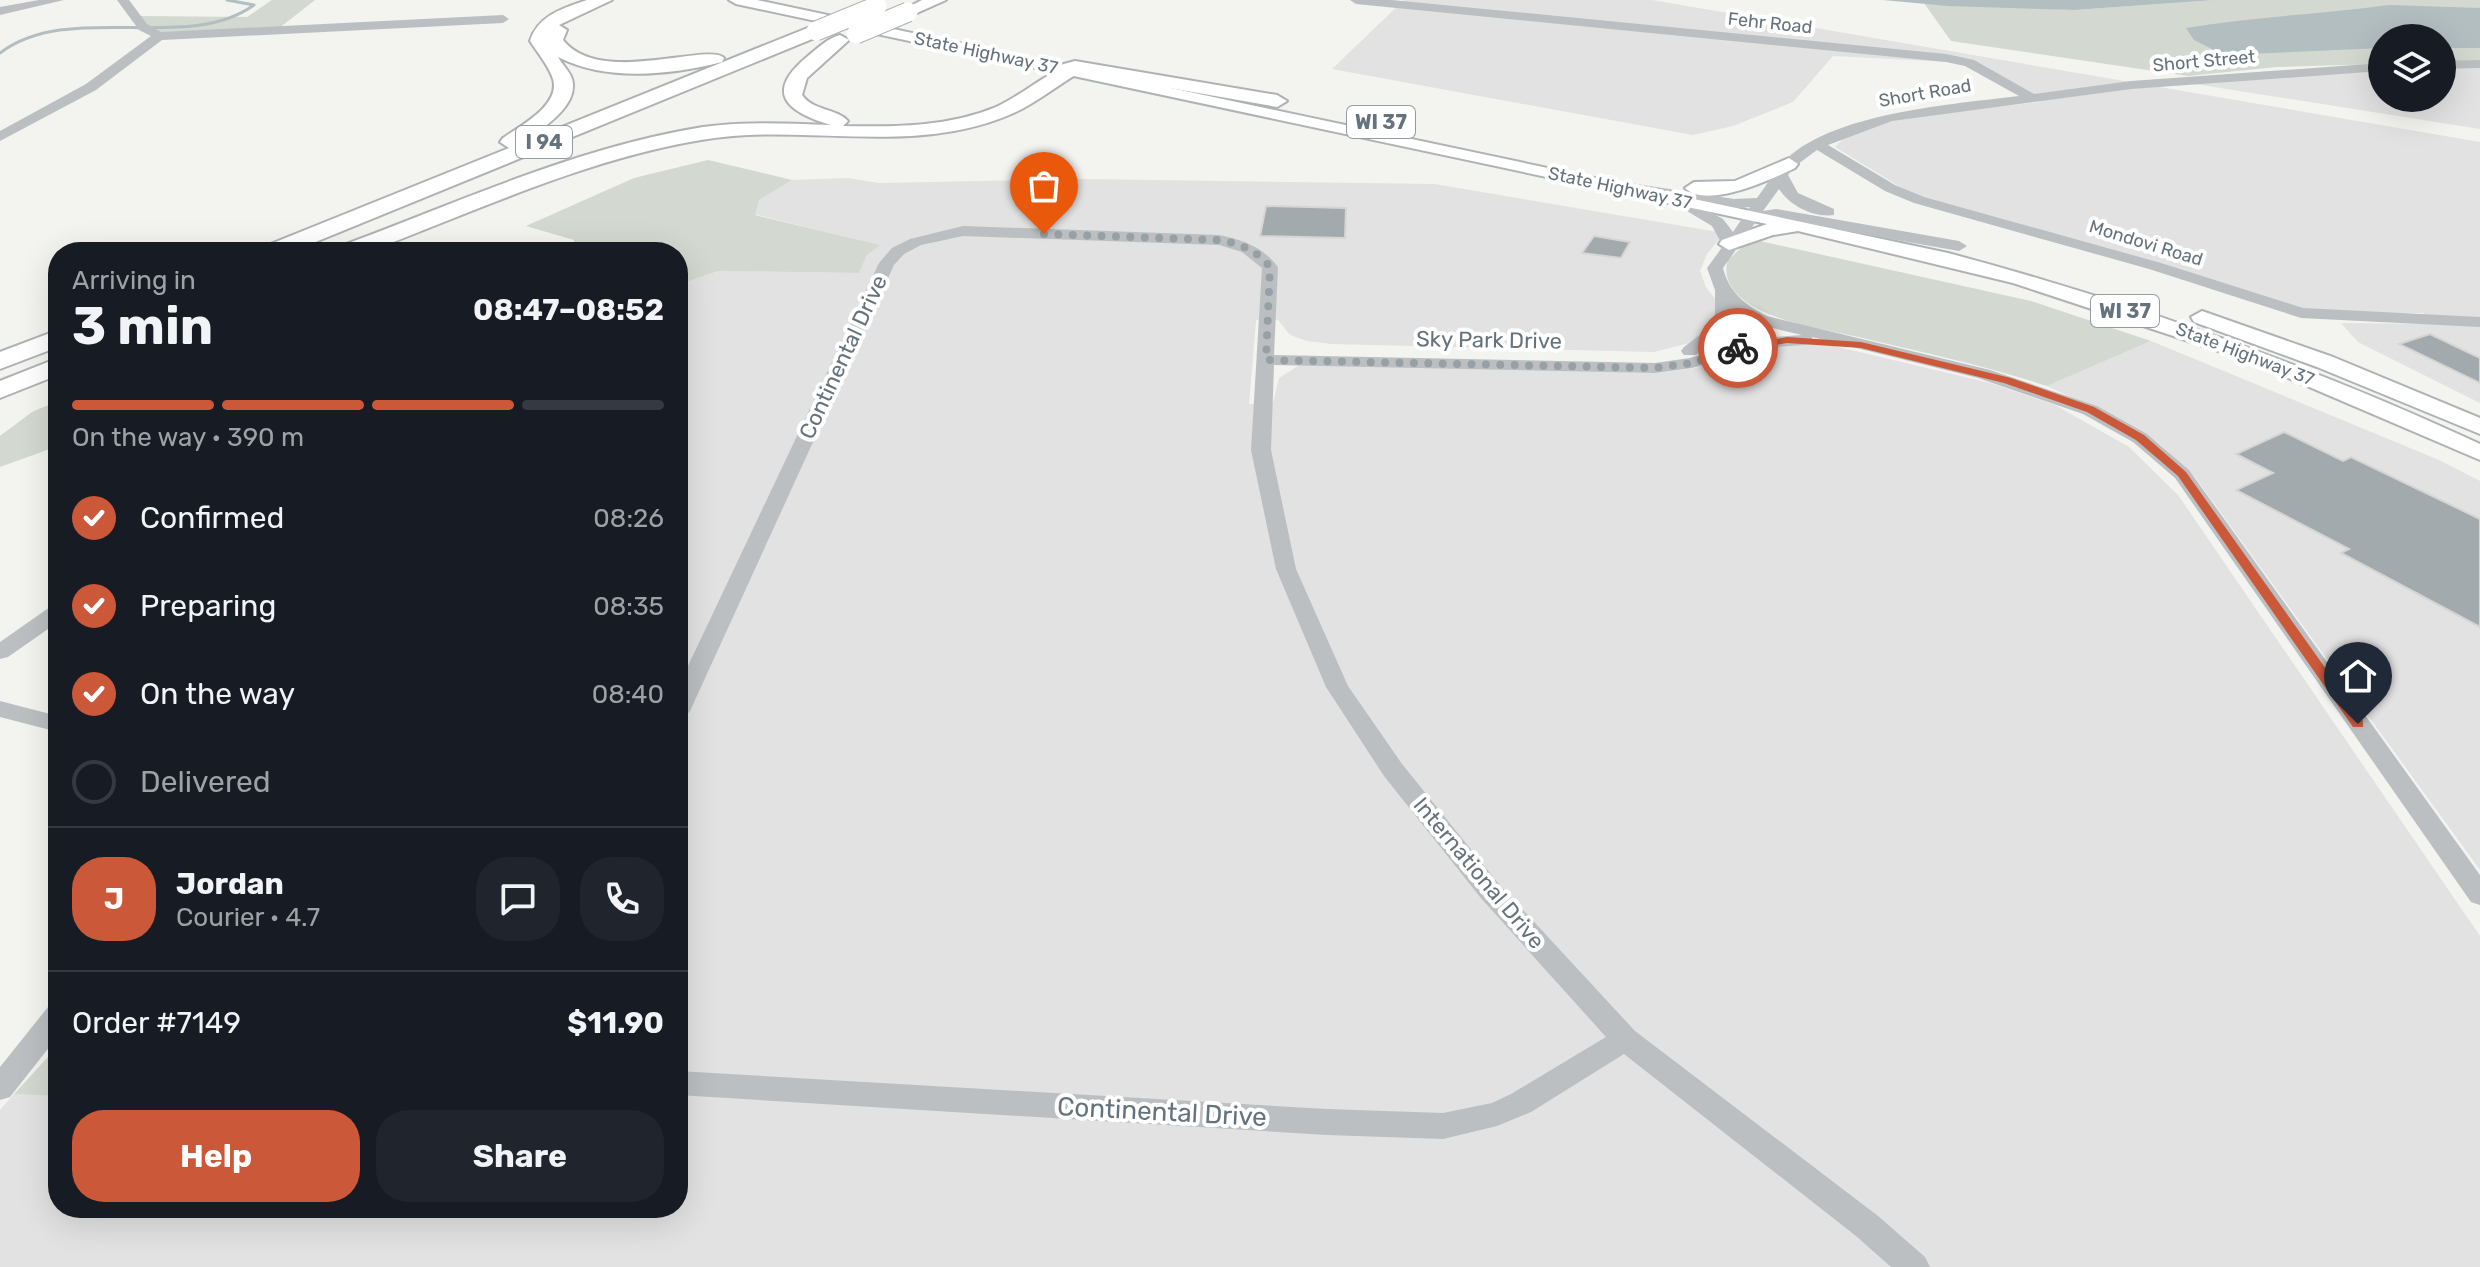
<!DOCTYPE html>
<meta charset="utf-8">
<style>
body{margin:0;font-family:Rubik,sans-serif;background:#20242c;color:#f1f3f6;height:100vh;display:flex;flex-direction:column;font-size:30px;white-space:nowrap}
*{box-sizing:border-box;margin:0}
p{font-size:26px;color:#9ea1a6}
.icon{flex:none;width:44px;height:44px;fill:none;stroke:currentColor;stroke-width:2;stroke-linecap:round;stroke-linejoin:round}
.map{position:relative;flex:1;overflow:hidden}
.details{position:absolute;left:48px;top:242px;width:640px;height:976px;display:flex;flex-direction:column;background:#171b24;border-radius:32px;box-shadow:0 8px 32px #0002}
.details>*{flex:none}
.controls{position:absolute;left:2368px;top:24px;display:grid;gap:16px}
.controls a{display:grid;place-items:center;width:88px;height:88px;border-radius:50%;background:#171b24;box-shadow:0 8px 32px #0002;font-size:40px}
.pin{position:absolute;display:grid;place-items:center;width:68px;height:68px;color:#fff;margin:-82px -34px;border-radius:50% 50% 50% 0;rotate:-45deg;box-shadow:0 0 8px #0007}
.pin .icon{rotate:45deg}
.courier{position:absolute;display:grid;place-items:center;width:80px;height:80px;margin:-40px;border:6px solid #cb5839;border-radius:50%;background:#fff;color:#222;box-shadow:0 2px 10px #0007}
.overview em{font-style:normal;font-weight:700}
.overview div{display:flex;flex-direction:column-reverse}
.overview{display:flex;align-items:center;justify-content:space-between;height:136px;padding:0 24px}
h1{font-size:52px;font-weight:700;line-height:60px}
.bar{display:grid;grid-template-columns:repeat(4,1fr);gap:12px 8px;align-content:center;height:96px;padding:0 24px}
.bar i{height:10px;border-radius:6px;background:#363941}
.bar .selected{background:#cb5839}
.bar p{grid-column:span 4}
.line{display:flex;align-items:center;gap:20px;padding:0 24px;border-top:2px solid #363941}
.line div{flex:1}
.round{display:grid;place-items:center;flex:none;width:84px;height:84px;border-radius:32px;background:#20242c}
ol{padding:0 24px;list-style:none}
li{display:flex;align-items:center;gap:24px;height:88px}
li p{margin-inline-start:auto}
li .icon{padding:8px;border-radius:50%;background:#cb5839;color:#fff;stroke-width:4}
li:last-child{color:#9ea1a6}
li i{width:44px;height:44px;border:4px solid #363941;border-radius:50%}
.primary-button{display:flex;gap:16px;margin-top:auto;padding:16px 24px}
.primary-button a{flex:1;height:92px;border-radius:32px;background:#cb5839;color:#fff;font-size:32px;font-weight:700;line-height:92px;text-align:center}
.primary-button a+a{background:#20242c;color:#f1f3f6}
.map>svg:first-child{display:block}
.built{fill:#e1e2e1}
.green{fill:#d3d8d0}
.water{fill:#b3bec1}
.lines{fill:none;stroke-linecap:round;stroke-linejoin:round}
.stream{stroke:#b3bec1;stroke-width:3}
.building{fill:#a3aaae;stroke:#d5d5d3;stroke-width:2}
.major-casing{stroke:#afb3b6;stroke-width:4}
.highway-casing{stroke:#afb2b4;stroke-width:4}
.minor{fill:#bbbfc1;fill-rule:evenodd}
.major{fill:#fff;fill-rule:evenodd}
.highway{fill:#fff;fill-rule:evenodd}
.highway-bridge-casing{stroke:#afb2b4;stroke-width:21;stroke-linecap:butt}
.highway-bridge{stroke:#fff;stroke-width:19}
.route{fill:#cb5839}
.done{stroke:#97a0a5;stroke-width:8;stroke-dasharray:0 14.4}
.labels{text-anchor:middle;dominant-baseline:central;stroke-width:8;stroke-linejoin:round;paint-order:stroke}
.far-street-label{font-size:18px;fill:#66737d;stroke:#fff}
.shield{fill:#fff;stroke:#949da4;stroke-width:2}
.shield-label{font-size:20px;font-weight:bold;fill:#66737d}
.street-label{font-size:22px;fill:#66737d;stroke:#fff}
.near-street-label{font-size:26px;fill:#66737d;stroke:#fff}
</style>
<div class="map">
<svg width="2480" height="1267" viewBox="0 0 2480 1267">
<rect width="100%" height="100%" fill="#f3f3f0"/>
<path class="built" d="M1404,0H1652L2480,142V403L2358,342L2341,323L2433,324L2423,313H2330L2302,310L1953,208L1907,191L1835,147L1846,136L1899,118L2040,102L1969,63L1833,56L1793,102L1733,126L1693,135L1332,69Z
M2480,68V129L2189,83L2382,71V98H2442V69Z
M848,178L879,183L1084,179L1434,184L1724,233L1707,254L1700,271L1706,287L1718,303L1720,316L1712,330L1697,341L1654,352L1332,344L1307,341L1290,335L1278,320H1256L1249,404L1273,403L1279,378L1298,366L1310,364L1657,373L1696,368L1762,344L1811,343L1834,346L1990,383L2055,405L2129,447L2178,495L2480,936V1267H0V1110L14,1094L58,1096V1208H678V285L718,271L859,273L867,255L879,245L754,214L759,200L792,180Z
M2151,341L2439,460L2480,481V870L2195,477L2160,444L2138,429L2047,386Z"/>
<path class="green" d="M272,0H315L278,29L174,34L153,31L140,16L247,17Z
M2215,0H2480V61L2442,62V38H2382V64L2276,67L2188,76L1951,41L1924,3L2075,10Z
M708,160L792,180L759,200L755,215L880,245L867,255L859,273L718,271L678,285V252H574V240L526,226L634,178Z
M1751,239L2031,301L2151,341L2047,386C1987,366 1925,353 1863,338C1828,330 1788,325 1756,308C1738,298 1721,282 1728,260Z
M58,401V446L0,467V436L32,412Z
M58,1046V1096L14,1094Z"/>
<path class="water" d="M1883,0H2215L2075,10L1948,6Z
M2389,5L2480,8V48H2442V38H2382V48L2224,55L2194,40L2186,28C2253,17 2321,14 2389,5Z"/>
<g class="lines">
<path class="stream" d="M0,53C71,0 186,54 254,5L227,0"/>
</g>
<path class="building" d="M1266,206L1346,208L1345,238L1260,236Z
M1594,236L1630,242L1621,258L1582,253Z
M2430,334L2480,358V383L2399,344Z
M2284,432L2343,461L2351,457L2480,519V627L2341,553L2349,549L2236,490L2273,473L2236,454Z"/>
<g class="lines">
<g class="major-casing">
<path id="major" d="M729,0H757L1948,253C2131,302 2308,364 2480,444V460L2246,360L2013,283L1798,231L1773,235L1729,250L1719,244L1722,240L1767,224L736,4Z
M1789,158L1798,164L1795,168C1772,179 1707,210 1685,188L1694,182L1735,181Z
M2202,311L2333,357L2480,418V434L2317,367L2194,322L2191,317Z"/>
</g>
<g class="highway-casing">
<path id="highway" d="M587,0H612L559,25L567,30L563,40C600,87 708,42 724,58L722,62C670,75 607,82 558,57C562,64 570,72 572,79C580,106 540,130 522,143L810,27L816,26L825,31L822,35L291,252H259L263,247L509,148L500,142L503,138C520,126 561,105 553,79C549,66 537,52 530,41C538,15 564,8 587,0Z
M922,0H946L908,17L899,12Z
M840,35L849,40L807,78L802,95C813,111 836,108 848,121L843,126C894,127 948,127 996,107C1014,99 1032,85 1049,75V68L1075,61L1277,95L1287,101L1277,107L1085,73L1077,74C1055,87 1032,106 1009,115C909,157 804,122 701,140C586,159 476,211 367,252H334L338,247C457,203 577,147 703,127C746,121 789,124 831,125C787,112 763,93 808,56C818,48 828,38 840,35Z
M58,330V347L0,369V352Z
M58,358V375L0,398V381Z"/>
</g>
<path class="minor" d="M39,0H64L0,15V7Z
M117,0H129L147,24L161,32L503,15L509,19L503,23L162,40L96,90L0,141V131L86,84L151,36L139,30Z
M1350,0H1392L1946,54L1974,60L2034,94L2131,81L2382,63V71L2131,89L1892,121L1828,145L1895,185L1924,197L2161,263L2303,308L2480,317V327L2301,318L2149,269L1914,203L1885,191L1817,150L1794,167L1788,175L1798,193L1834,209V215C1814,218 1790,206 1779,189L1763,211L1776,209L1959,241L1967,246L1959,251L1776,219L1757,220L1723,268C1729,293 1746,305 1767,316L1990,370L2097,406L2147,434L2189,470L2480,875V905L2471,902L2175,478L2133,442L2083,414L1978,378L1812,337L1811,344L1805,345L1761,348L1692,368L1655,373L1274,365L1271,450L1296,569L1348,686L1402,764L1498,883L1635,1031L1878,1216L1925,1257L1930,1267H1891L1856,1236L1624,1054L1531,1112L1497,1126L1443,1139L1327,1135L678,1095V1071L1327,1109L1443,1113L1492,1103L1511,1094L1606,1037L1480,897L1384,776L1326,687L1276,569L1251,450L1262,268L1242,252L1219,245L963,236L921,245L904,254L894,265L690,711L686,716L678,719V687L879,263L892,248L910,239L963,226L1219,235C1243,240 1263,247 1278,267L1274,355L1655,363L1690,358L1760,338L1802,335L1755,324L1731,308L1729,329L1696,355H1684L1681,351L1684,347L1715,323V290L1707,268L1723,246L1712,226L1677,205L1674,202L1677,199L1583,182L1576,178L1578,175L1734,199L1757,198C1766,186 1773,173 1783,163C1827,113 1955,104 2019,96L1965,66L1946,62L1356,4ZM1691,201L1734,209L1750,207L1733,232L1723,219Z
M2480,60V68L2442,69V61Z
M58,605V622L8,657L0,659V642L50,607Z
M0,701L58,716V732L0,717Z
M58,1004V1036L10,1097L0,1100V1067L48,1007Z"/>
<use href="#major" class="major"/>
<use href="#highway" class="highway"/>
<g class="highway-bridge-casing">
<path id="highway-bridge" d="M816,31L877,6
M856,34L908,12"/>
</g>
<use href="#highway-bridge" class="highway-bridge"/>
</g>
<path class="route" d="M1787,337L1861,342L2011,378L2094,407L2144,435L2186,472L2363,721V727H2353L2178,476L2136,440L2087,412L2004,383L1861,348L1787,343L1738,351L1733,348Z"/>
<g class="lines">
<path class="done" d="M1044,234L1219,240C1241,244 1256,250 1270,267L1266,360L1655,368L1692,363L1738,348"/>
</g>
<g class="labels">
<g class="far-street-label">
<text transform="translate(1770 23) rotate(6)">Fehr Road</text>
<text transform="translate(986 53) rotate(12)">State Highway 37</text>
<text transform="translate(2204 61) rotate(-5)">Short Street</text>
<text transform="translate(1925 93) rotate(-10)">Short Road</text>
<text transform="translate(1620 188) rotate(12)">State Highway 37</text>
<text transform="translate(2146 243) rotate(17)">Mondovi Road</text>
<text transform="translate(2245 354) rotate(21)">State Highway 37</text>
</g>
<g class="shield">
<rect x="1347" y="106" width="68" height="32" rx="6"/>
<rect x="516" y="126" width="56" height="32" rx="6"/>
<rect x="2091" y="295" width="68" height="32" rx="6"/>
</g>
<g class="shield-label">
<text x="1381" y="122">WI 37</text>
<text x="544" y="142">I 94</text>
<text x="2125" y="311">WI 37</text>
</g>
<g class="street-label">
<text transform="translate(1489 340) rotate(1)">Sky Park Drive</text>
<text transform="translate(843 357) rotate(-65)">Continental Drive</text>
<text transform="translate(1479 873) rotate(50)">International Drive</text>
</g>
<g class="near-street-label">
<text transform="translate(1162 1112) rotate(3)">Continental Drive</text>
</g>
</g>
</svg>
<div class="controls">
<a><svg class="icon" aria-label="layers" viewBox="0 0 24 24"><path d="M12 4l9 5-9 5-9-5zM3 14l9 5 9-5"/></svg></a>
</div>
<div class="pin" style="left:1044px;top:234px;background:#ea580c"><svg class="icon" aria-label="bag" viewBox="0 0 24 24"><path d="M5 8h14l-1 12H6zM9 8a3 3 0 0 1 6 0"/></svg></div>
<div class="pin" style="left:2358px;top:724px;background:#1f2937"><svg class="icon" aria-label="home" viewBox="0 0 24 24"><path d="M3 11l9-7 9 7M6 9v11h12V9"/></svg></div>
<div class="courier" style="left:1738px;top:348px"><svg class="icon" aria-label="bike" viewBox="0 0 24 24"><circle cx="6" cy="16" r="4"/><circle cx="18" cy="16" r="4"/><path d="M6 16l4-8h5l3 8M10 8l3 8H6M13 5h3"/></svg></div>
<section class="details">
<div class="overview"><div><h1>3 min</h1><p>Arriving in</p></div><em>08:47–08:52</em></div>
<div class="bar"><i class="selected"></i><i class="selected"></i><i class="selected"></i><i></i><p>On the way · 390 m</p></div>
<ol>
<li><svg class="icon" aria-label="check" viewBox="0 0 24 24"><path d="M5 12l5 5 9-10"/></svg>Confirmed<p>08:26</p></li>
<li><svg class="icon" aria-label="check" viewBox="0 0 24 24"><path d="M5 12l5 5 9-10"/></svg>Preparing<p>08:35</p></li>
<li><svg class="icon" aria-label="check" viewBox="0 0 24 24"><path d="M5 12l5 5 9-10"/></svg>On the way<p>08:40</p></li>
<li><i></i>Delivered</li>
</ol>
<div class="line" style="height:144px"><b class="round" style="background:#cb5839;color:#fff">J</b><div><b>Jordan</b><p>Courier · 4.7</p></div><a class="round"><svg class="icon" aria-label="chat" viewBox="0 0 24 24"><path d="M4 5h16v11H9l-5 4z"/></svg></a><a class="round"><svg class="icon" aria-label="phone" viewBox="0 0 24 24"><path d="M5 4h4l2 5-3 2q2 4 5 5l2-3 5 2v4C11 20 4 13 5 4z"/></svg></a></div>
<div class="line" style="height:104px"><div>Order #7149</div><b>$11.90</b></div>
<div class="primary-button"><a>Help</a><a>Share</a></div>
</section>
</div>
